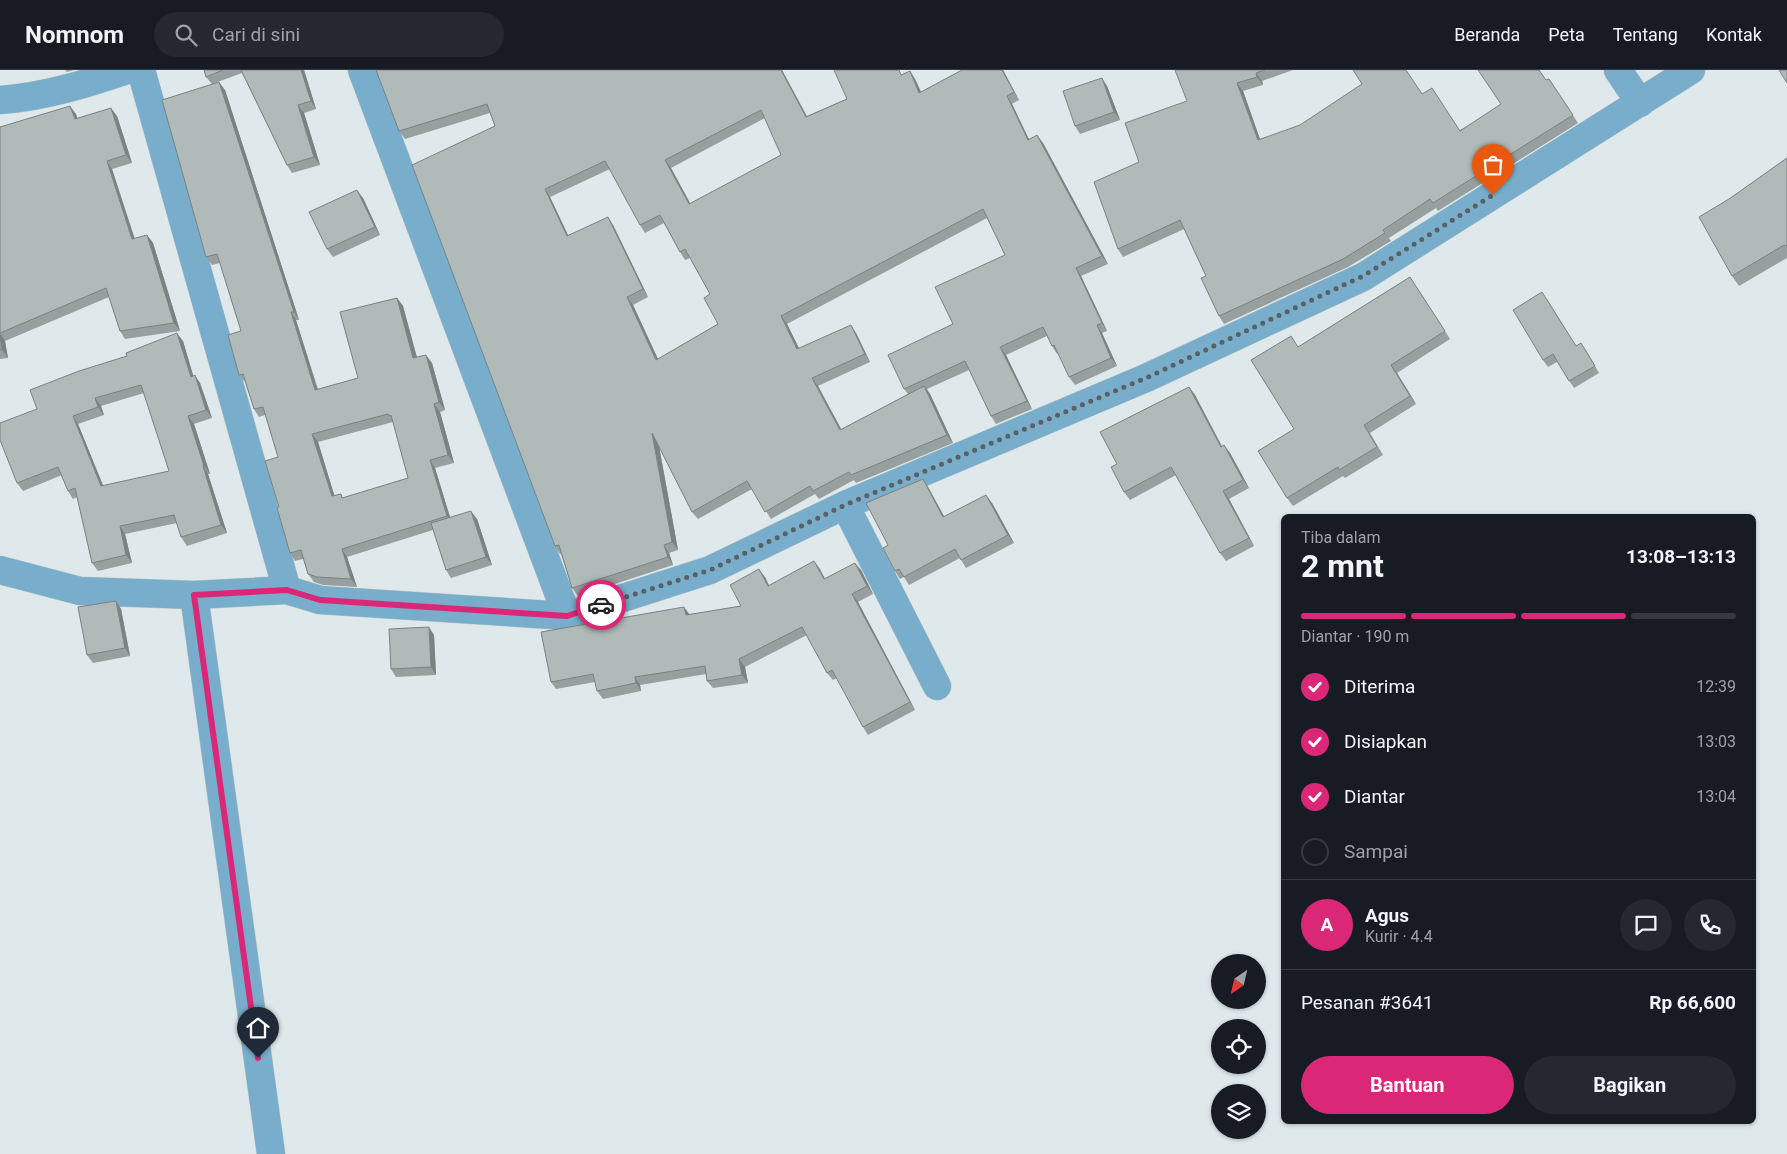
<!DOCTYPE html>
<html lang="id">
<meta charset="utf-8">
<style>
body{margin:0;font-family:Roboto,sans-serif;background:#242831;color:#f1f3f6;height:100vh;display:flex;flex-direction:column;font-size:19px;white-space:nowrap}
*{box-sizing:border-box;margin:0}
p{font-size:16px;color:#9ea1a6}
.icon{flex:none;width:28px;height:28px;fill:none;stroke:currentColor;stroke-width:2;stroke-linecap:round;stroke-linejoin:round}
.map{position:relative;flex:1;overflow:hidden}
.sheet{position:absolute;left:1281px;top:444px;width:475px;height:610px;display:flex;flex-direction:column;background:#171b24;border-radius:8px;box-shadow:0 1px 4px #0004}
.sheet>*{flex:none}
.needle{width:32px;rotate:214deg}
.fabs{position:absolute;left:1211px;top:884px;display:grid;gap:10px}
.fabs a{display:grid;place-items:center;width:55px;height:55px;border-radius:50%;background:#171b24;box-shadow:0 1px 4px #0004;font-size:25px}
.pin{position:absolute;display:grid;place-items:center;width:42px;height:42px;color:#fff;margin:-51px -21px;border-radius:50% 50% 50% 0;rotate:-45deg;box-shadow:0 0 5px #0007}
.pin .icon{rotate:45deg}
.courier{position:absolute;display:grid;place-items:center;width:50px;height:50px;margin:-25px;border:4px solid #db2777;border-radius:50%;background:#fff;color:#222;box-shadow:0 1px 6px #0007}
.headline em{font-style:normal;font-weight:700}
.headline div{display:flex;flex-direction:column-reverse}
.headline{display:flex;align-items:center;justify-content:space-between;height:85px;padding:0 20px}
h1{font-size:32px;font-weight:700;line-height:38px}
.bar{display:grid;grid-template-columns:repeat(4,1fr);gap:8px 5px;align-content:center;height:60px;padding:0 20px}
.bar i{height:6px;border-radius:4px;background:#363941}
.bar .on{background:#db2777}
.bar p{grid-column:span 4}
.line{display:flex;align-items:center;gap:12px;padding:0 20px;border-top:1px solid #363941}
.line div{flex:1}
.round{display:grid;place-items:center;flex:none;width:52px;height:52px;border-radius:26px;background:#242831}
ol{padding:0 20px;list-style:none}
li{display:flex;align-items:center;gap:15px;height:55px}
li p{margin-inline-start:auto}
li .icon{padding:5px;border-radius:50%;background:#db2777;color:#fff;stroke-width:4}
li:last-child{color:#9ea1a6}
li i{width:28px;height:28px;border:2px solid #363941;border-radius:50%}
.primary-button{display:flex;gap:10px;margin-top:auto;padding:10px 20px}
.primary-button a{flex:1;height:58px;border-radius:30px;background:#db2777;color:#fff;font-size:20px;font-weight:700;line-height:58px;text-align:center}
.primary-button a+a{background:#242831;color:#f1f3f6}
header{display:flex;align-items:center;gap:30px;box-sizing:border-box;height:70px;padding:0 25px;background:#171b24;border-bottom:1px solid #363941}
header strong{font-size:24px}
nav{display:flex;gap:28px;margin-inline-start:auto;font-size:18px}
.search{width:350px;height:45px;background:#242831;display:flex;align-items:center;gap:12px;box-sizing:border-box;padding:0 18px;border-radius:28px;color:#9ea1a6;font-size:19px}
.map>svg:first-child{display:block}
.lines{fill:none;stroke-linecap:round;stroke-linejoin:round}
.minor-casing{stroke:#bac3c5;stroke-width:29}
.minor{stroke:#78aecb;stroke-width:28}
.wall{fill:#97a09f;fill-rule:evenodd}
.shaded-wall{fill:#7b8282}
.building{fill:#b0bab9;stroke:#7b8282;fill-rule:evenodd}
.done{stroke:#5b6062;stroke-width:5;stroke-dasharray:0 9}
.route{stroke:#db2777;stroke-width:6}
</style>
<header>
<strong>Nomnom</strong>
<div class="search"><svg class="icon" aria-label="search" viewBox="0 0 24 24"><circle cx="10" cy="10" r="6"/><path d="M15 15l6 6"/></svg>Cari di sini</div>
<nav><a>Beranda</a><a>Peta</a><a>Tentang</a><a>Kontak</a></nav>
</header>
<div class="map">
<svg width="1787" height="1084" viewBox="0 0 1787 1084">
<rect width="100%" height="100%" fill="#dfe9eb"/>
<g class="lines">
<g class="minor-casing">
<path id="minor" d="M141,0L287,520
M362,0L567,546
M1618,0L1640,33
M0,30C43,27 86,14 127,0
M845,435L937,616
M0,500L80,521L194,525L287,520L320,530L567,546L710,500L845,435L1146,308L1363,207L1691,0
M194,525L271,1084"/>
</g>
<use href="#minor" class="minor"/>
</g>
<path class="wall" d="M65,0H74L67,2Z
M204,0H304L316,39L304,43L320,95L292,103L287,95L242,3L215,13L225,20L299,250H296L318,319L358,308L397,228L403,236L417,287L432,293L445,340L440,342L454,393L435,398L450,447L477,449L492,495L451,508L446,500L433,460L347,487L357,517L323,515L314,512L308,504L303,489L295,491L290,483L279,437L278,387L265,345L259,347L254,339L245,312L239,305L241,261L220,193L212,195L206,187L212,14L206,7ZM393,352L408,408L344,428L334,425L318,372Z
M376,0H782L807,46L910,1L915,9L921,22L962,0H1003L1019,30L1012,34L1029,69L1043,73L1108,194L1081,206L1107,261L1102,263L1117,296L1075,315L1069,307L1058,283L1057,284L1052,276L1047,266L1006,285L1032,339L996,354L991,346L969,300L927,319L930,324L953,373L856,413L854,410L819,429L815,424L771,449L752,419L698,449L692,442L659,376L678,480L669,483L673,495L578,526L572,518L561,484H560L555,476L495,56L490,43L405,69L399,61ZM765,48L781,85L690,134L671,98ZM610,99L640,155L645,163L664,153L680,182L685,190L690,188L710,224L718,254L658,289L633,235L648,227L613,155L568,165L550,127ZM987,148L1005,185L904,319L908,324L841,360L818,316L870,292L856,263L799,278L787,254Z
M1176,0H1293L1262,11L1263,15L1243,21L1260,69L1422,24L1460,60L1549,9L1578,53L1438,141L1436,138L1389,168L1391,171L1348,197L1224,254L1219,246L1206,206L1184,159L1123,187L1118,179L1139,92L1187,31Z
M1107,16L1120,50L1080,64L1075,56Z
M76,44L77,48L117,46L132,93L112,99L135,169L147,165L153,173L180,261L125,269L120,261L109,227L5,271L8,288L0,289V57Z
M1787,88V188L1739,216L1732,206L1729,129Z
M363,128L380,165L333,187L327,179Z
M1410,207L1450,269L1397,303L1416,334L1370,363L1383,385L1345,408L1343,406L1293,436L1287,428L1294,359L1298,277Z
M1547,229L1576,276L1586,280L1599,303L1574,318L1557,292L1548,297L1543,290Z
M183,271L193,306L200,313L212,348L194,354L210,404H208L227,463L187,476L181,467L177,453L125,464L132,493L98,501L92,493L77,427L73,429L68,421L62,405L23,421L17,413L37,339ZM144,323L169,401L103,416L78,354L104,345L101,336Z
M1189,317L1195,325L1222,376L1230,383L1249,418L1229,429L1254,476L1226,491L1220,483L1176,405L1130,430L1124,422L1117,394Z
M928,417L944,447L992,433L1014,473L966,498L960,488L909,515L904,507L900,509L895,501L888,475Z
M814,491L825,509L861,500L873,524L858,532L915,640L868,665L863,657L837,608L833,610L827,603L807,565L745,597L748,613L713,618L707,611L706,604L640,615L641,621L603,629L597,621L595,612L556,619L551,612L689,545L741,536L765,507L769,516Z
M116,531L121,539L130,586L93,593L87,585Z
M434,565L436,605L396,607L391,599Z"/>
<path class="shaded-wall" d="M301,0H304L316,39L311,31Z
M781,0H782L811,55L806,47Z
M1002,0H1003L1019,30L1014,22Z
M910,1L915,9L925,31L919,23Z
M1256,3L1262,11L1263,15L1257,7Z
M1102,8L1107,16L1120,50L1114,42Z
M219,12L225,20L299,250L294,242Z
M1237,13L1243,21L1263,78L1258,70Z
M1007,26L1012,34L1033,78L1028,70Z
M298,35L304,43L320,95L314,87Z
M70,36L76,44L80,57L75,49Z
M111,38L117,46L132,93L126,85Z
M1037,65L1043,73L1108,194L1102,186Z
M665,90L671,98L695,142L689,134Z
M107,91L112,99L137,177L132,169Z
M545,119L550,127L572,174L567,166Z
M357,120L363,128L380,165L375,157Z
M608,147L613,155L648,227L643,219Z
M147,165L153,173L180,261L174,253Z
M1076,198L1081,206L1107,261L1102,253Z
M627,227L633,235L662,298L656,290Z
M397,228L403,236L419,296L413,288Z
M291,242L296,250L320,328L315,320Z
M781,246L787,254L803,287L797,279Z
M851,255L856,263L870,292L865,284Z
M1097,255L1102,263L1117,296L1111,288Z
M0,263L5,271L8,288L2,280Z
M177,263L183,271L196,315L191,307Z
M1000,277L1006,285L1032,339L1027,331Z
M426,285L432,293L445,340L439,332Z
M1391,295L1397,303L1416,334L1410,326Z
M195,305L200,313L212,348L206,340Z
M812,308L818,316L846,368L840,360Z
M924,316L930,324L953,373L947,365Z
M1189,317L1195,325L1226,385L1221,377Z
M95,328L101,336L104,345L98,337Z
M434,334L440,342L454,393L448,385Z
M73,346L78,354L107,425L101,416Z
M188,346L194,354L210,404L204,396Z
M652,363L658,371L678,480L672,472Z
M312,364L318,372L337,434L332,426Z
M1224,375L1230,383L1249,418L1243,410Z
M430,390L435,398L452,454L447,446Z
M203,396L208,404L227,463L221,455Z
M923,409L928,417L949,455L943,447Z
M1223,421L1229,429L1254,476L1249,468Z
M986,425L992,433L1014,473L1008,465Z
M471,441L477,449L492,495L486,487Z
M120,456L125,464L132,493L126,485Z
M664,475L669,483L673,495L668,487Z
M342,479L347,487L357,517L351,509Z
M814,491L820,499L829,517L824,509Z
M855,493L861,500L873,524L867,516Z
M759,499L765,507L773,524L768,516Z
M852,524L858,532L915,640L910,632Z
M116,531L121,539L130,586L125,578Z
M684,537L690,545H686Z
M429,557L434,565L436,605L431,597Z
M739,589L745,597L748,613L742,605Z
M635,607L640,615L641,621L636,613Z"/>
<path class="building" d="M204,0H223L206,7Z
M241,0H301L311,31L298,35L314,87L287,95Z
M376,0H781L806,47L847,29L834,0H899L901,5L910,1L919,23L962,0H1002L1014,22L1007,26L1028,70L1037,65L1102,186L1076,198L1102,253L1097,255L1111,288L1069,307L1054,275L1052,276L1043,257L1000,277L1027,331L991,346L965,291L904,319L888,285L953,254L935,217L1005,185L983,139L781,246L797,279L851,255L865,284L812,308L840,360L924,316L947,365L851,405L849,402L813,421L810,416L765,442L747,411L692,442L652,363L672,472L664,475L668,487L572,518L559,475L555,476L412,95L495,56L487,34L399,61ZM761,40L781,85L689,134L665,90ZM605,91L640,155L660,145L680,182L685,179L710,224L704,228L718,254L656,290L627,227L643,219L608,147L567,166L545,119Z
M1175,0H1265L1256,3L1257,7L1237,13L1258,70L1300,55L1362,14L1353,0H1406L1422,24L1432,18L1460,61L1501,34L1478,0H1539L1546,10L1549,9L1573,45L1433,133L1430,129L1383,160L1385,163L1343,189L1219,246L1201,208L1206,206L1180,150L1118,179L1094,112L1139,92L1125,53L1187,31Z
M1779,0H1787V13Z
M1102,8L1114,42L1075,56L1063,21Z
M219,12L294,242H291L315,320L358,308L340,242L397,228L413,288L426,285L439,332L434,334L448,385L430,390L447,446L342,479L351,509L317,507L308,504L301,480L290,483L277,438L279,437L265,391L278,387L263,337L254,339L243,304L239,305L228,265L241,261L217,184L206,187L162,30ZM388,344L389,346L391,345L408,408L342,428L341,424L332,426L312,364Z
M70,36L75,49L111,38L126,85L107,91L132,169L147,165L174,253L120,261L106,218L0,263V57Z
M1787,88V175L1785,176L1784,175L1732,206L1699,147L1729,129Z
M357,120L375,157L327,179L309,142Z
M1410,207L1445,261L1391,295L1410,326L1364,355L1377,377L1339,400L1338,397L1287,428L1258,381L1294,359L1251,290L1291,266L1298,277Z
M1542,222L1576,276L1581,273L1595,296L1569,311L1553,284L1543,290L1513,240Z
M177,263L191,307L195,305L206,340L188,346L204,396H203L221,455L181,467L174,445L120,456L126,485L92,493L75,418L68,421L58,397L17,413L0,370V353L37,339L30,320L79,301L127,286L126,283ZM141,315L169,401L101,416L73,346L98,337L95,328Z
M0,265L2,280H0Z
M1189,317L1221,377L1224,375L1243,410L1223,421L1249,468L1220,483L1171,397L1124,422L1111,397L1117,394L1100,362Z
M923,409L943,447L986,425L1008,465L961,490L955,479L904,507L899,499L895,501L883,478L888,475L866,433Z
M471,441L486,487L446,500L431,453Z
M814,491L824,509L855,493L867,516L852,524L910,632L863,657L832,600L827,603L802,557L739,589L742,605L707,611L705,596L635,607L636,613L597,621L593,604L551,612L541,562L684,537L686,545L741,536L730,515L759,499L768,516Z
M116,531L125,578L87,585L78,537Z
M429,557L431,597L391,599L389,559Z"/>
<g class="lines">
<path class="done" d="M601,535L710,500L845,435L1146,308L1363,206L1493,125"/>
<path class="route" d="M258,988L194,525L287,520L320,530L567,546L601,535"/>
</g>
</svg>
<div class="fabs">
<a><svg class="needle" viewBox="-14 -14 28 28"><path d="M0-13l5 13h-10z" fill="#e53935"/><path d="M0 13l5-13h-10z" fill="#9ea1a6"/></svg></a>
<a><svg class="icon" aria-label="locate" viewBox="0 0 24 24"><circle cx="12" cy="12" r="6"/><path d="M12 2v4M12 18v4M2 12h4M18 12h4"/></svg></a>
<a><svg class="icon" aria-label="layers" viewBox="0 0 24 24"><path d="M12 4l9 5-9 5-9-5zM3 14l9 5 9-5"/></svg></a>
</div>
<div class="pin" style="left:1493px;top:125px;background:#ea580c"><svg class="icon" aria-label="bag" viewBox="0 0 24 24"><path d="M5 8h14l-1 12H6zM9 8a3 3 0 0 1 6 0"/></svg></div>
<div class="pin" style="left:258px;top:988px;background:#1f2937"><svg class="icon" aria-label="home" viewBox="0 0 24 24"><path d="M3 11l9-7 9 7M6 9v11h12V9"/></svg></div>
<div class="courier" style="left:601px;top:535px"><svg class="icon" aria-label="car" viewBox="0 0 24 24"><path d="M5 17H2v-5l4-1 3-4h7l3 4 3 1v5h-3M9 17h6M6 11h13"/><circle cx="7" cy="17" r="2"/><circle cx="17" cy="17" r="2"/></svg></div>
<section class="sheet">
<div class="headline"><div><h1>2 mnt</h1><p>Tiba dalam</p></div><em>13:08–13:13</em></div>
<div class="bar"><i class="on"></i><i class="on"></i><i class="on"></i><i></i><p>Diantar · 190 m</p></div>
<ol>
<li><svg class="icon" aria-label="check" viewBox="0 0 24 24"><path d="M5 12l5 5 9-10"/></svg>Diterima<p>12:39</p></li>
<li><svg class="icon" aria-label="check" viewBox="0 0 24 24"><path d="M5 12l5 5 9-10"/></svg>Disiapkan<p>13:03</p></li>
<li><svg class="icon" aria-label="check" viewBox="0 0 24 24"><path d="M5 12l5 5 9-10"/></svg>Diantar<p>13:04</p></li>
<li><i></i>Sampai</li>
</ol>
<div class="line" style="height:90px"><b class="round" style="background:#db2777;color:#fff">A</b><div><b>Agus</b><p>Kurir · 4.4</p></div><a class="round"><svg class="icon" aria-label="chat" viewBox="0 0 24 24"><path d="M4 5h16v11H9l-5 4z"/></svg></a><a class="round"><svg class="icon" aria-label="phone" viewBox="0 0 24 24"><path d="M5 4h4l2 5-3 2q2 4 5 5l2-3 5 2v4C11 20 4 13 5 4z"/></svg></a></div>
<div class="line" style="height:65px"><div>Pesanan #3641</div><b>Rp 66,600</b></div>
<div class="primary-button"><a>Bantuan</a><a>Bagikan</a></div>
</section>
</div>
